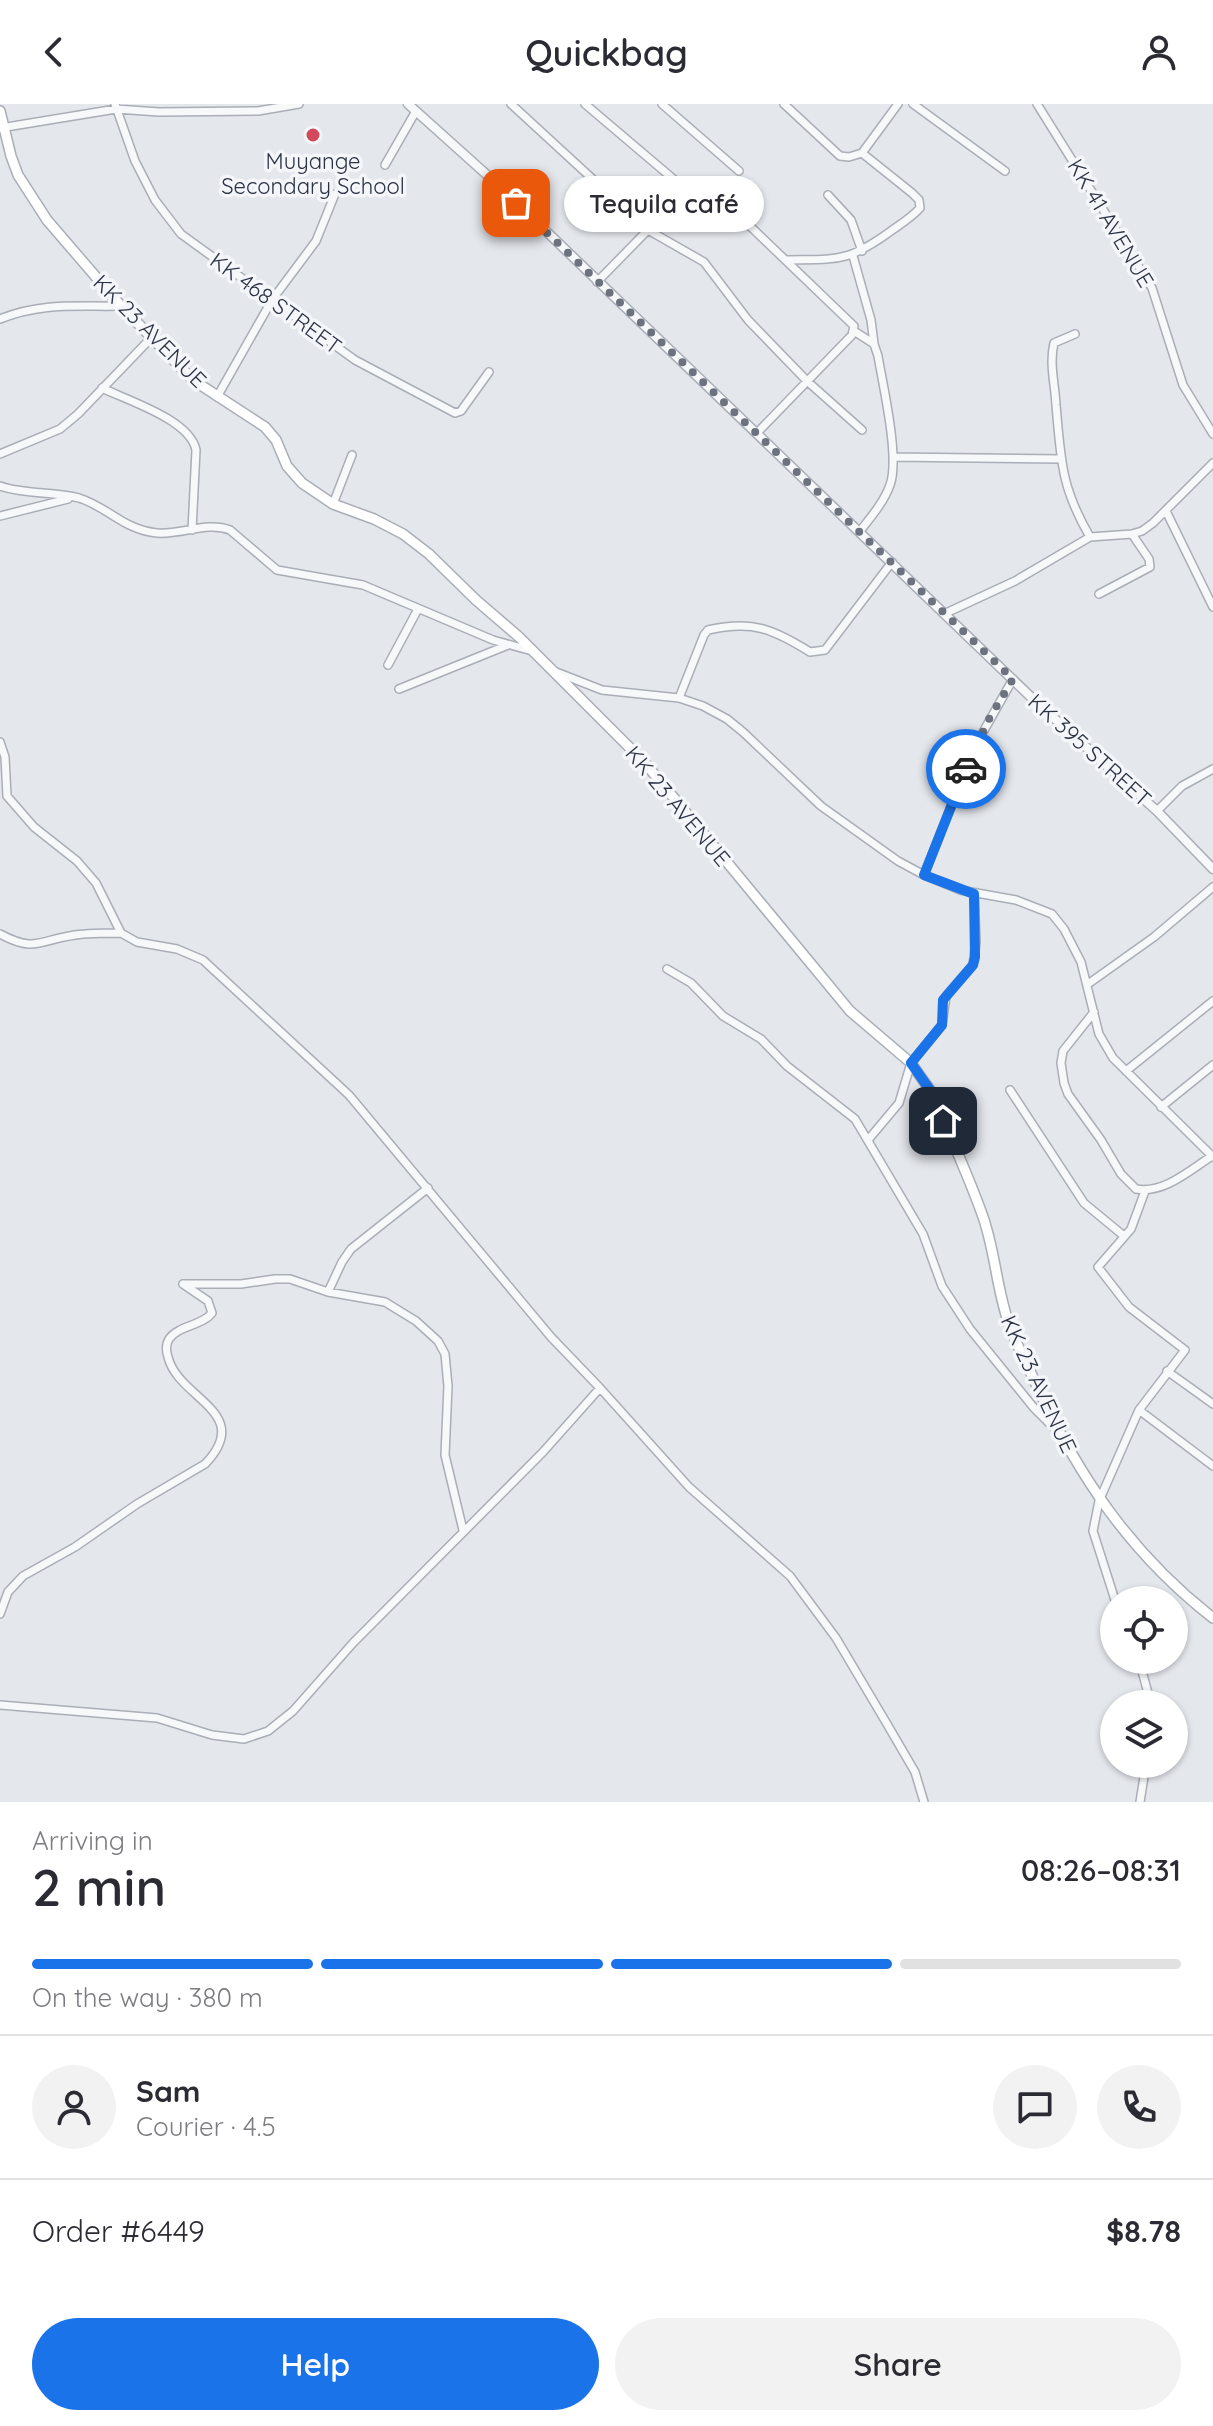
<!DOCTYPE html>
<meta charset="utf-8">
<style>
body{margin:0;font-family:Quicksand,sans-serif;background:#f2f2f3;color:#2b2b33;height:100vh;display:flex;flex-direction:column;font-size:30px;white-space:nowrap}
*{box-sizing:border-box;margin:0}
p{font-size:26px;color:#7c7c81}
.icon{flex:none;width:44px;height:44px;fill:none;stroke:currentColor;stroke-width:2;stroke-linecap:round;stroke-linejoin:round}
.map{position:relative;height:1698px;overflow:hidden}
.details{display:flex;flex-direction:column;background:#fff;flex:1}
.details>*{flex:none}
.fabs{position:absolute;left:1100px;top:1482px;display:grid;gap:16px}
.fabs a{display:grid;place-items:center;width:88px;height:88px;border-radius:50%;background:#fff;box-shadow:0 2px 6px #0004;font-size:40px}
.pin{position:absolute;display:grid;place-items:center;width:68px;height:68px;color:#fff;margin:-34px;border-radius:16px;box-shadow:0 4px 12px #0006}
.courier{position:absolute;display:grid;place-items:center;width:80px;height:80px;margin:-40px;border:6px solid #1a73e8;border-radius:50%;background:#fff;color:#222;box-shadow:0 2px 10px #0007}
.bubble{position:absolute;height:56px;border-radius:28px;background:#fff;box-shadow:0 2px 6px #0004;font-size:26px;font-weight:600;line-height:56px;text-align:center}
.head em{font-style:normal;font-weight:600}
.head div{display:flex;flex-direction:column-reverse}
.head{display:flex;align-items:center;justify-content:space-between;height:136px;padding:0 32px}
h1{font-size:52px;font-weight:600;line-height:60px}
.bar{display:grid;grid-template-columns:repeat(4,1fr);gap:12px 8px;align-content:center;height:96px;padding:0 32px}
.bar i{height:10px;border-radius:6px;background:#e1e1e2}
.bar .current{background:#1a73e8}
.bar p{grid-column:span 4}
.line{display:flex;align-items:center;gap:20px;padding:0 32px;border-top:2px solid #e1e1e2}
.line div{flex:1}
.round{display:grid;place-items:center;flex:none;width:84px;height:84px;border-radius:42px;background:#f2f2f3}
.button{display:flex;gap:16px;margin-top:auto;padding:16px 32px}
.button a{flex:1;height:92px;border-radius:48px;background:#1a73e8;color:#fff;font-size:32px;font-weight:600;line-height:92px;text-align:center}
.button a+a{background:#f2f2f3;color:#2b2b33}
header{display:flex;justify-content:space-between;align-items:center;height:104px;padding:0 32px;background:#fff;font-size:36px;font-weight:600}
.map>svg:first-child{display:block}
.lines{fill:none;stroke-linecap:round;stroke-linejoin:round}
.minor-casing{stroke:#a9aeb7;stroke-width:10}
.tertiary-casing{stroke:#a9aeb7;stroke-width:11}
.secondary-casing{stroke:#a9aeb7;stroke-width:12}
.minor{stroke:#f7f8fa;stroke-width:7}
.tertiary{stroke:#f7f8fa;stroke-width:8}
.secondary{stroke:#fff;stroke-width:9}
.done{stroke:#6c737f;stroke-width:8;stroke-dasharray:0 14.4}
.route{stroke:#1a73e8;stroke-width:10}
.poi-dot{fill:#d1495b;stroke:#f4f6f9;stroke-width:3}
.labels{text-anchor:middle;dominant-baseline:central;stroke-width:7;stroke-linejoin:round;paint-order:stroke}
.poi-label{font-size:22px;fill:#2b3445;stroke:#f4f6f9}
.street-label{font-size:22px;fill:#2b3445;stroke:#f4f6f9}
</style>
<header><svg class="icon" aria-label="back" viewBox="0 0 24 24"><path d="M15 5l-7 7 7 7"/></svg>Quickbag<svg class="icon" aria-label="person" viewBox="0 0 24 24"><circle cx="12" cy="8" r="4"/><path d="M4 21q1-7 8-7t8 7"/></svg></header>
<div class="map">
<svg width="1213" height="1698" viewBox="0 0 1213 1698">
<rect width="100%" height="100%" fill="#e4e7ec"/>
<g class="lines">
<g class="minor-casing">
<path id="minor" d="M115,0L135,57L155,96L181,130L355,256L455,309L461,307L489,268
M511,0L648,126L704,158L748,216L807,277L862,326
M585,0L684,84L683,90L597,178
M662,0L739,67
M784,0L840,52L849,53L862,49L898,0
M913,0L1005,67
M1037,0L1152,184L1183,281L1213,330
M0,24L116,5L159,8L258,7L299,0
M385,61L416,7
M684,84L733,110L752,124L854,222L852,231L757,329
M828,91L851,116L862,147
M853,152L871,216L874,240
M786,156C837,155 847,159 891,127C901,120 912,113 920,104L919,96L912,89L862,49
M0,215C42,198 77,203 121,202
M854,227L874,240L878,252C883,282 900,354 890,381C884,398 871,413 860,427
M1075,230L1054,239C1049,260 1055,280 1056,301C1061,357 1061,383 1090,433
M102,284C129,297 190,316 196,346L192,426
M217,293L272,196L316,137L335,90
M0,350L60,325L78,310L152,233
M893,353L1061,355
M0,382C26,391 53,387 79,394C108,403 124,426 157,429C181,431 207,417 230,426L277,466L363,481L493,536L532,547
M333,400L352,351
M1166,407L1213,503
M0,412L68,395
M1099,490L1150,463L1149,455L1132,430
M946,509L1015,477L1090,433L1132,430L1142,427L1153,419L1213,359
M388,561L418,505
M556,568L602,586L679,594L703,602L727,615L743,628L821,702L898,757L924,771L960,786L1016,796L1052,810L1064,825L1081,858L1099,930L1113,954L1213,1053
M399,585L508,541
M679,594L704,531L708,526C753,516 773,525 810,548L825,546L892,458
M0,638L5,653L7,692L34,723L77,757L96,779L121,829L137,838L177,845L203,856L349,991L551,1233L600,1284L543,1348L353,1539L293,1607L268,1627L244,1635L212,1631L157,1614L0,1601
M1157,707L1182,682L1213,665
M924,771L974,644L1013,575
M0,830C36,849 39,836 75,831C90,829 105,829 121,829
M667,865L691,879L723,912L761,935L787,962L855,1015L923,1130L942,1182L970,1225L1034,1304L1057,1327
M1088,880L1154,833L1213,783
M1094,908L1063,947L1061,959L1064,979L1068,990L1101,1036L1121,1070L1136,1085C1164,1090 1190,1066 1212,1052
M1126,967L1213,897
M1010,986L1084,1099L1124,1132
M1161,1003L1213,961
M868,1036L899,999L911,959L942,921L946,892L973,861L976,838L974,790
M183,1180H241L275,1175H290L328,1188L385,1198L416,1217L438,1237L445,1250L448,1282L445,1351L463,1426
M328,1188L342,1158L351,1145L428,1084
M1167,1267L1213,1300
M600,1284L689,1383L790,1472L836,1534L887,1620L915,1668L924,1698
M1139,1306L1213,1362
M1115,1496L1093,1427L1099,1397L1139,1306L1185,1246L1129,1203L1098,1163L1131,1125L1145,1087
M0,1510L8,1488L23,1472L75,1443L137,1400L205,1360C255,1308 178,1295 168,1253C166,1247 166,1240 169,1235C179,1221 202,1222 212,1209L208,1197L183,1180
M1139,1556L1151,1600
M1140,1698L1146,1660"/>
</g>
<g class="tertiary-casing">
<path id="tertiary" d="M408,0L496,79L1034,596L1157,707L1213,765"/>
</g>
<g class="secondary-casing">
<path id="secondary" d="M0,7L11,52L18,71L47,116L121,202L193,276L265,323L276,336L287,362L302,379L333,400L374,415L403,430L429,450L476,496L519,533L645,659L850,907L911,959L930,986C948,1027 967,1068 982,1110C995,1145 996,1182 1008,1217C1015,1238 1026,1258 1035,1278C1078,1372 1131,1450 1213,1514"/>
</g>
<use href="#minor" class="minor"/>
<use href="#tertiary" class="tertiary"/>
<use href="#secondary" class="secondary"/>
</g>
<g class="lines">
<path class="done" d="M516,99L1013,575L989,615L966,665"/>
<path class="route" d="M943,1017L930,986L911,959L942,921L943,896L973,861L975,853L974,790L924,771L966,665"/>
</g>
<circle class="poi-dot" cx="313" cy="31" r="8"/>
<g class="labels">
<g class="poi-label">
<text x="313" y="57">Muyange<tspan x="313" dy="25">Secondary School</tspan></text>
</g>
<g class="street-label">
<text transform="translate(1111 119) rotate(59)">KK 41 AVENUE</text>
<text transform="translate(276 199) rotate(36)">KK 468 STREET</text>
<text transform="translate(150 227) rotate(45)">KK 23 AVENUE</text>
<text transform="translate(1090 646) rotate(42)">KK 395 STREET</text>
<text transform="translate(678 702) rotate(50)">KK 23 AVENUE</text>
<text transform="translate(1039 1280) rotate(65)">KK 23 AVENUE</text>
</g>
</g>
</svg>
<div class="fabs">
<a><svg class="icon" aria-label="locate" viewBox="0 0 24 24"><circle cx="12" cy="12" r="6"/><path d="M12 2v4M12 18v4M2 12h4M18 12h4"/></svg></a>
<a><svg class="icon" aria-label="layers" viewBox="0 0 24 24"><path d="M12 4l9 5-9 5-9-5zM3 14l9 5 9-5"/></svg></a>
</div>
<div class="pin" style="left:516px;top:99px;background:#ea580c"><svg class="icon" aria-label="bag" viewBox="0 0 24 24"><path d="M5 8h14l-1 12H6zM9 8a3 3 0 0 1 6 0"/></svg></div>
<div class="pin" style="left:943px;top:1017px;background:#1f2937"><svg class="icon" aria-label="home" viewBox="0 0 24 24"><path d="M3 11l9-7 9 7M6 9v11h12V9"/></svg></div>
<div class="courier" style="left:966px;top:665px"><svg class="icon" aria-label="car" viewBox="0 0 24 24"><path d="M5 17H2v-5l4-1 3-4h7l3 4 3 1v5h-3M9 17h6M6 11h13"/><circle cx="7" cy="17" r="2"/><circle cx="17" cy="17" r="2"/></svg></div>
<div class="bubble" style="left:564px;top:72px;width:200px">Tequila café</div>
</div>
<section class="details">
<div class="head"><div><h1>2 min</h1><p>Arriving in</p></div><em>08:26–08:31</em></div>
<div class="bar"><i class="current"></i><i class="current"></i><i class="current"></i><i></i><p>On the way · 380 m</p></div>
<div class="line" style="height:144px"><a class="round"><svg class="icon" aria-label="person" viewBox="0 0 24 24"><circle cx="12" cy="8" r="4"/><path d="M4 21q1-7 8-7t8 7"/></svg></a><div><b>Sam</b><p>Courier · 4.5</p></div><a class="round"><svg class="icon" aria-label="chat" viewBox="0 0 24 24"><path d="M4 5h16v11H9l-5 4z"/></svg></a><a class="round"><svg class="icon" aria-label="phone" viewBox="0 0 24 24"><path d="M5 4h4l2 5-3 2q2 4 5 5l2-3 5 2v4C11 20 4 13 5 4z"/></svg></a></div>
<div class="line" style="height:104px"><div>Order #6449</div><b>$8.78</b></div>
<div class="button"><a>Help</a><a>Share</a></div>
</section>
